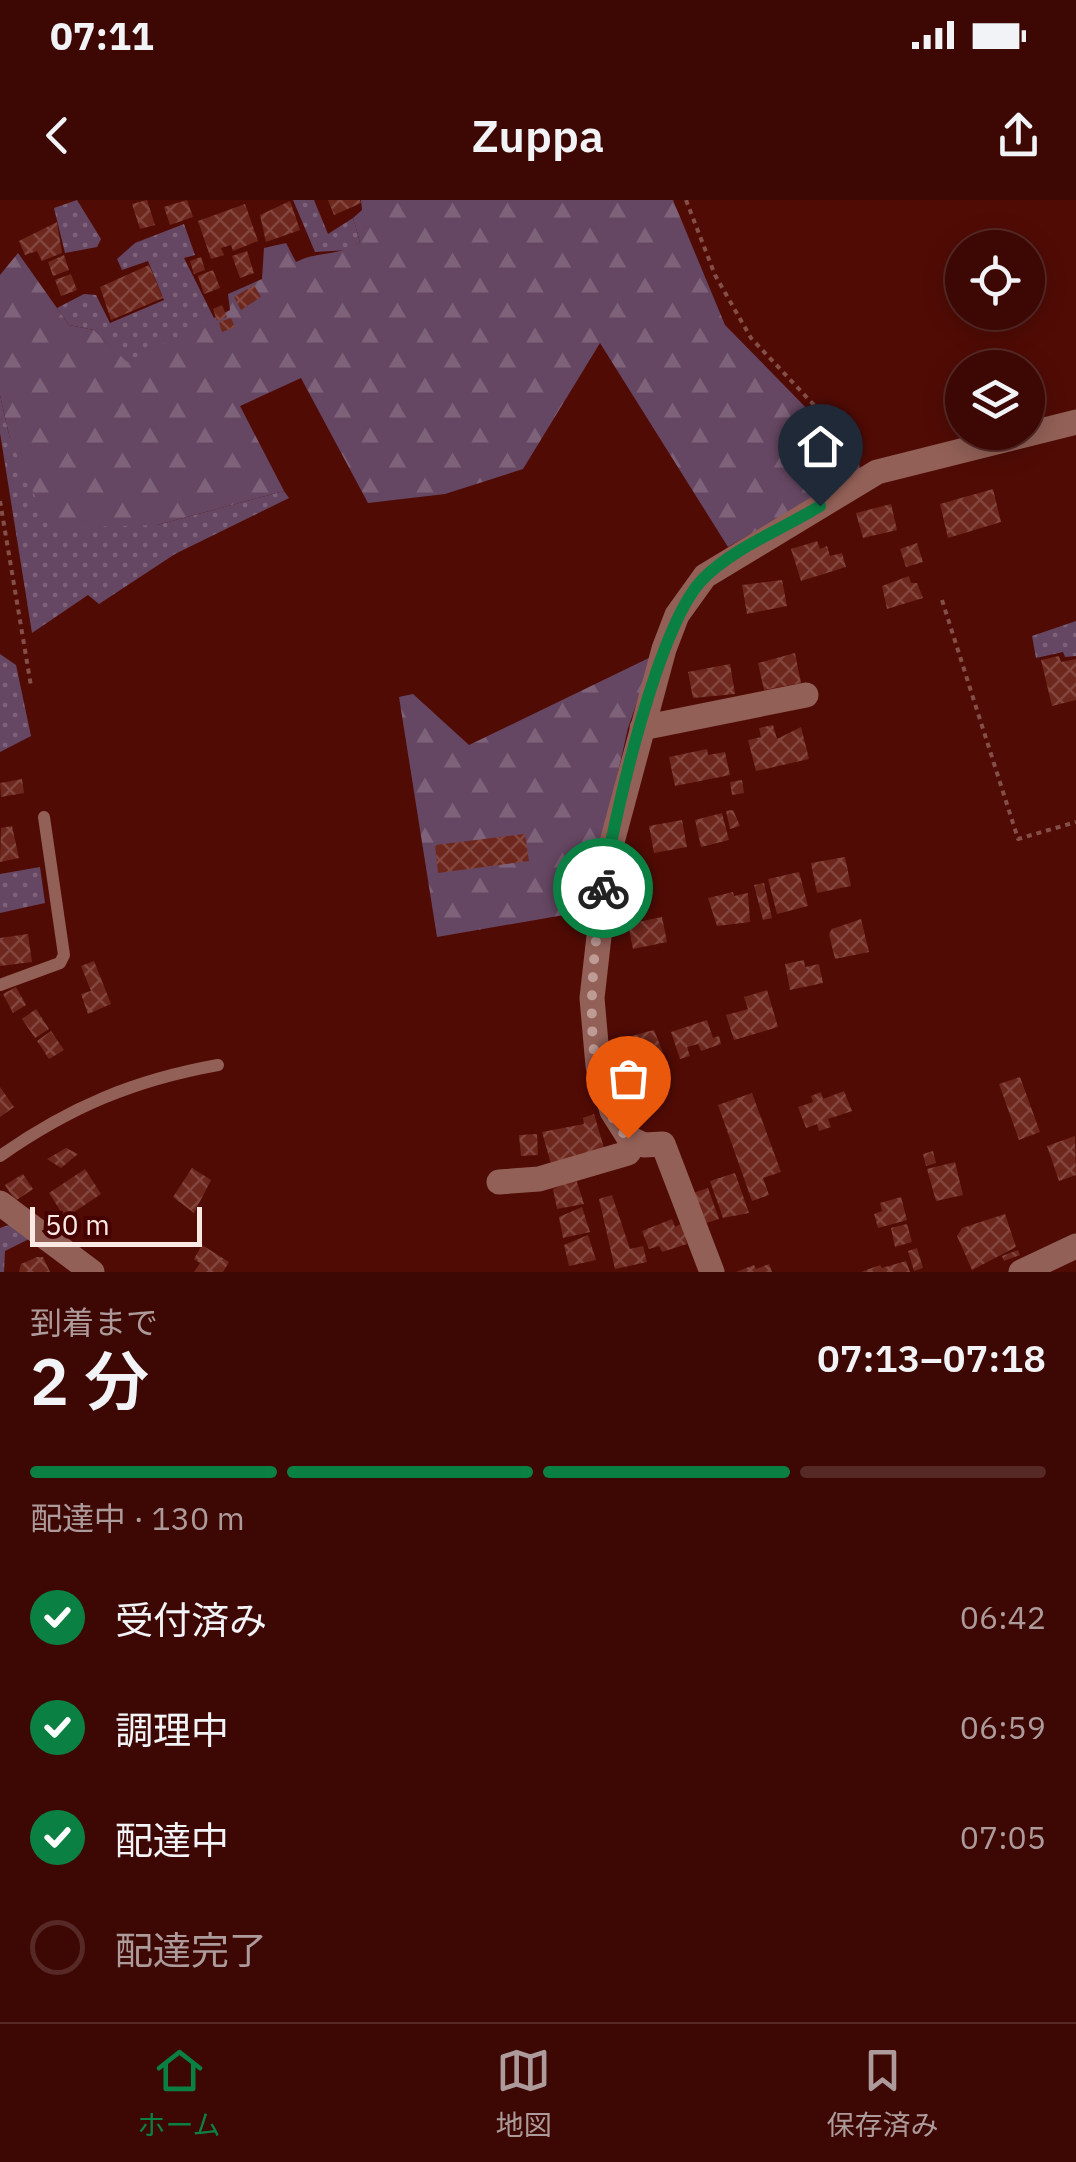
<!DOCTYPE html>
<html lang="ja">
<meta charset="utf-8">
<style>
body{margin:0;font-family:"IBM Plex Sans","Noto Sans JP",sans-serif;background:#481613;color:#f1f3f6;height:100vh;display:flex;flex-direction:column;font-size:38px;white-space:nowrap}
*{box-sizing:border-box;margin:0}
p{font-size:32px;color:#ad9a9a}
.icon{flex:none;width:55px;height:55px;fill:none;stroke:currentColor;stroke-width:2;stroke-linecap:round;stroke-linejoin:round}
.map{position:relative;height:1072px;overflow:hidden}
.side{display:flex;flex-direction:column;background:#3d0804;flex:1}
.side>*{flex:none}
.fabs{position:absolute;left:945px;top:30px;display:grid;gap:20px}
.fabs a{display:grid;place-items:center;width:100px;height:100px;border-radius:50%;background:#3d0804;box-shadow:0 5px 25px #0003,0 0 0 2px #562926;font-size:50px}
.scale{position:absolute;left:30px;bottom:25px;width:172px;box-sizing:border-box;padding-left:10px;border:5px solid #fae8e4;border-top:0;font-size:28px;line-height:35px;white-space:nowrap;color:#fae8e4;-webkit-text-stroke:8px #450000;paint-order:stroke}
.pin{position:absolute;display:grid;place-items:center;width:85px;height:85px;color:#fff;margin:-102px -42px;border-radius:50% 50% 50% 0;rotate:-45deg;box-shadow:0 0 10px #0007}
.pin .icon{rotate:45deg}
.courier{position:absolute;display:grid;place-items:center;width:100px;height:100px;margin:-50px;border:8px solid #0b8043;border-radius:50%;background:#fff;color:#222;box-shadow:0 2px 12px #0007}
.summary em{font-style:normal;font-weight:600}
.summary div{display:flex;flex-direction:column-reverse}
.summary{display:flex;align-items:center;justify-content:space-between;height:170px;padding:0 30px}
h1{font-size:65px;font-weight:600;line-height:75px}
.bar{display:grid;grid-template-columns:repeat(4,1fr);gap:15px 10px;align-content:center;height:120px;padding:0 30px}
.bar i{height:12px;border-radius:8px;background:#562926}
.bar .selected{background:#0b8043}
.bar p{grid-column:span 4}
ol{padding:0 30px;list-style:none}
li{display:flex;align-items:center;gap:30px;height:110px}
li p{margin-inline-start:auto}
li .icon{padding:10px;border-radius:50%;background:#0b8043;color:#fff;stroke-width:4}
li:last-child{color:#ad9a9a}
li i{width:55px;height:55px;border:5px solid #562926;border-radius:50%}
.status{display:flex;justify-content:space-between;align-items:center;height:70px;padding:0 50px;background:#3d0804;direction:ltr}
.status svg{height:28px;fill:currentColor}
header{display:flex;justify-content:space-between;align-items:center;height:130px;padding:0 30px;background:#3d0804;font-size:45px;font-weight:600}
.tabs{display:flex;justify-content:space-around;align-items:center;height:140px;border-top:2px solid #562926;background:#3d0804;font-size:28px;color:#ad9a9a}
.tabs a{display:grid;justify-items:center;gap:5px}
.tabs .selected{color:#0b8043}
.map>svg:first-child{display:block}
.green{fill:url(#green-dots)}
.forest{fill:url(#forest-firs)}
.building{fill:url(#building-cross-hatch)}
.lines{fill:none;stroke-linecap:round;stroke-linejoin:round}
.path{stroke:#854f49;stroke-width:4;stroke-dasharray:5 5;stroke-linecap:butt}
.service{stroke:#926057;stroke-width:12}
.minor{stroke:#926057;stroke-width:25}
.tertiary{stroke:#926057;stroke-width:25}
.done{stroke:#bf9b96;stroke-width:10;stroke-dasharray:0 18}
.route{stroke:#0b8043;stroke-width:12}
</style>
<div class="status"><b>07:11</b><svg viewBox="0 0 49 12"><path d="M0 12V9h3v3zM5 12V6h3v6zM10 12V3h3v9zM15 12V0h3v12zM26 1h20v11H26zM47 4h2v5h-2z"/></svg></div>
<header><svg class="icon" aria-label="back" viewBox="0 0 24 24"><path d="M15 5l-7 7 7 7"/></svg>Zuppa<svg class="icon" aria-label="share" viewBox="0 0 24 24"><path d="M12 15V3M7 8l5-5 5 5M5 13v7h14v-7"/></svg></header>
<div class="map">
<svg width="1076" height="1072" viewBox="0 0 1076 1072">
<defs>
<pattern id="green-dots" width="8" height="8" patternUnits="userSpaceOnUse" patternTransform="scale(2.5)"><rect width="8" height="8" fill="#664763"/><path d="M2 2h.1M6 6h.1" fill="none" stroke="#7d6279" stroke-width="1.8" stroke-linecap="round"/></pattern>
<pattern id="forest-firs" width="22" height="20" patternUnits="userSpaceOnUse" patternTransform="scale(2.5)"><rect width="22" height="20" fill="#664763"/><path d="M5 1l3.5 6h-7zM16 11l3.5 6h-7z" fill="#7d6279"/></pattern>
<pattern id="building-cross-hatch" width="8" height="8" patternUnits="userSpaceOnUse" patternTransform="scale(2.5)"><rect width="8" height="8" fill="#6d271d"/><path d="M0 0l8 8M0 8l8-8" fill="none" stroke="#83463e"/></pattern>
</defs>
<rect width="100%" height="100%" fill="#510b05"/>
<path class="green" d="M77,0L101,39L97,47L65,53L54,8Z
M293,0H314L328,34L353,18L360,42L349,50L315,52Z
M184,24L195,55L184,58L215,120L127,163L94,130L69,125L57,108L84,94L96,95L110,123L164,100L148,61L122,70L117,59L135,43Z
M0,195L10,239L157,325L284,291L289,298L175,354L99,404L88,395L32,433L0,233Z
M1076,421V456L1065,457L1063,452L1036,458L1032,436Z
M0,454L16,465L31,536L0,552Z
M40,667L45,703L0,713V674Z
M12,1024L31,1038L5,1051L4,1072H0V1028Z"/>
<path class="forest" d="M361,0H673L725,125L859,262L860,271L728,347L600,143L523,269L445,294L368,303L301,178L240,206L284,291L157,325L49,328L10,239L0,195V75L18,53L69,125L94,130L127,162L230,110L228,94L262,79L264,48L286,43L296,62C317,51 342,56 360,42L353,18L362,10Z
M653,456L628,528L587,711L437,737L399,497L413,494L469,545Z"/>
<path class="building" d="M147,0L155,25L140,29L132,4Z
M187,0L193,17L170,25L164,7Z
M328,0H360L361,3L334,15Z
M290,1L300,30L266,42L260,15Z
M245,4L258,41L233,51L231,45L221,48L224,55L211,59L198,21Z
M57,22L62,53L42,61L37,51L25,55L19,41Z
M247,51L254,73L240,78L232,56Z
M64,55L69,70L53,76L48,62Z
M201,57L205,70L194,74L190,61Z
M149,65L163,98L111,120L100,87Z
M213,70L220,88L204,94L198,76Z
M71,74L77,90L61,96L55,80Z
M254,85L261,97L241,110L234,97Z
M222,105L227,117L217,121L213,109Z
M231,118L235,127L222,132L219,122Z
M993,289L1001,322L948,338L940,304Z
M891,304L897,330L863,338L856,313Z
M817,341L820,349L827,346L830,356L842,353L846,367L801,381L791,349Z
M917,343L923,362L906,367L900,349Z
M909,376L911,383H917L923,398L887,409L882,386Z
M782,380L787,406L747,414L742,385Z
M795,453L801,483L764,490L758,463Z
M1059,456L1061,462L1076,459V500L1052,506L1041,460Z
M730,464L735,494L693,498L688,472Z
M773,525L777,539L801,527L809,559L756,571L748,540L761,537L759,528Z
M707,549L708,555L725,552L730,575L675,586L669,557Z
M22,579L24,593L1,597L0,583Z
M742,580L744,593L732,595L730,582Z
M733,610L740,626L730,629L726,611Z
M722,613L729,640L701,647L695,620Z
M682,620L687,647L654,653L649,626Z
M12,626L19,658L0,662L1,628Z
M525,634L529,661L438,673L435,645Z
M845,657L851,686L817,693L811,663Z
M799,672L808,706L777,714L768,679Z
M764,683L772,718L763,720L754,685Z
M733,692L734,696L748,693L750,722L717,726L708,698Z
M662,717L667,742L633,749L628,724Z
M861,719L869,752L835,759L829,734L832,729Z
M28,734L32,762L0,766V738Z
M804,760L805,767L819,764L823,783L790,790L785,764Z
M94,761L111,804L88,814L81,794L91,791L81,766Z
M16,787L26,805L13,813L3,794Z
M767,790L778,827L734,840L726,815L748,809L744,797Z
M36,809L49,829L35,838L22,819Z
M707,820L713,838L719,836L721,844L701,851L698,844L687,847L690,856L680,859L671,832Z
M654,830L666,860L627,875L622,872L617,856L616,848L623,846L620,839Z
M51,831L64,850L49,859L37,841Z
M1020,877L1040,932L1019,940L999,884Z
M0,887L14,907L0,917Z
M844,891L852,911L828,919L831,927L819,931L817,924L806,928L798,907L813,902L811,896L821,892L823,899Z
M648,893L655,912L628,922L621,903Z
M752,893L781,972L763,978L769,995L752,1001L718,905Z
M594,914L604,948L551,964L542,932L584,924L583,918Z
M537,934L538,955L521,956L519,935Z
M1075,936L1076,975L1059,981L1047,946Z
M66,948L78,954L61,968L47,959Z
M933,951L936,963L926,966L923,954Z
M955,962L963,995L936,1001L927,969Z
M192,968L211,980L194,1013L173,997Z
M85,969L101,994L65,1018L49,993Z
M735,973L749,1013L723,1018L710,981Z
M23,974L33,989L15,1001L5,985Z
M576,979L584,1004L557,1009L553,989Z
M708,988L719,1019L703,1024L693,993Z
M612,995L630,1049L643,1046L647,1062L615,1069L599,999Z
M901,997L907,1020L878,1028L874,1014L882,1011L880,1003Z
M582,1007L590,1032L563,1038L559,1017Z
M1005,1014L1016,1047L972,1070L957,1036L962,1028Z
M672,1019L675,1027L683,1023L687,1044L662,1052L659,1046L649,1049L642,1031Z
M907,1024L912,1042L895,1047L891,1028Z
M588,1035L596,1060L569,1066L564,1045Z
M202,1045L229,1062L223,1072H194L200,1063L194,1059Z
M917,1048L923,1068L914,1071L908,1051Z
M1018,1050L1020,1055L1004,1061L1002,1056Z
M37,1057H43L50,1072H19L21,1064Z
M906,1061L910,1072H861L880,1065L882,1068Z
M769,1064L772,1072H736L754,1065L756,1069Z"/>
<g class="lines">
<path class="path" d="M686,0L715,75L751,138L860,254
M0,301L31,486
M942,400L1018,639L1076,622"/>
<path class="service" d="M0,785L60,763L64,755L44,617
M0,956C70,907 134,880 218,865"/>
<path class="minor" d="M642,528L806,495
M499,982L539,979L628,953L635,942
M0,1003L92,1072
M712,1072L663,944L644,945L629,938L612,911L598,866L592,798L608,657L664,449L677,415L705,376L877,272L1076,222"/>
<path class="tertiary" d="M1021,1072L1076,1046"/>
</g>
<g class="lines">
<path class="done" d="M603,688C593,754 575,886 628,938"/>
<path class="route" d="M603,688C613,620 658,424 703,379C733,348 783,329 820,306"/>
</g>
</svg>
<div class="fabs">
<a><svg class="icon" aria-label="locate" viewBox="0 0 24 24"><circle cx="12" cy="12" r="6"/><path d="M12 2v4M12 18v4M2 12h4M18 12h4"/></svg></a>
<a><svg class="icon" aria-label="layers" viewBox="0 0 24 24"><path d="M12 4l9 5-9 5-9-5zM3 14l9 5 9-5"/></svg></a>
</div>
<div class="scale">50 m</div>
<div class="pin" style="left:628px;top:938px;background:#ea580c"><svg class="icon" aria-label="bag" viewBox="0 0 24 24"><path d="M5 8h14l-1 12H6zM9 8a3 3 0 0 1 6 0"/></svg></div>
<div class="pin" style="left:820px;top:306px;background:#1f2937"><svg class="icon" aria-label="home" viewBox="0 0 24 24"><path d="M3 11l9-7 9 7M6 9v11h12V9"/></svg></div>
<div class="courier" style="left:603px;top:688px"><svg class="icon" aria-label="bike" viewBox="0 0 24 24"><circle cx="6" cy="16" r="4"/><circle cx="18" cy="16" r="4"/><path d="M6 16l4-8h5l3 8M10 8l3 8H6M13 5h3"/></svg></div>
</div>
<section class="side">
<div class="summary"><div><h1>2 分</h1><p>到着まで</p></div><em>07:13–07:18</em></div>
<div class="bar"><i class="selected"></i><i class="selected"></i><i class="selected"></i><i></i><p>配達中 · 130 m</p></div>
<ol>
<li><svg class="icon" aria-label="check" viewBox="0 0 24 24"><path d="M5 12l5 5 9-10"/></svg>受付済み<p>06:42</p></li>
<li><svg class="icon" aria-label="check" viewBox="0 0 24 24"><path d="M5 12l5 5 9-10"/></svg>調理中<p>06:59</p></li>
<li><svg class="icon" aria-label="check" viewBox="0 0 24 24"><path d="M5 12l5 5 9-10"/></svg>配達中<p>07:05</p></li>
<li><i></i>配達完了</li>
</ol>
</section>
<nav class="tabs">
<a class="selected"><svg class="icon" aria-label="home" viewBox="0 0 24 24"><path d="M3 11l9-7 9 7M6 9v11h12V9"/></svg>ホーム</a>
<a><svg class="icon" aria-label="map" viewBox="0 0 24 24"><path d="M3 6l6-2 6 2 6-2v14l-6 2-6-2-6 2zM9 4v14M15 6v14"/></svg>地図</a>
<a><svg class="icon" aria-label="saved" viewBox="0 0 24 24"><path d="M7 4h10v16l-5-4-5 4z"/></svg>保存済み</a>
</nav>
